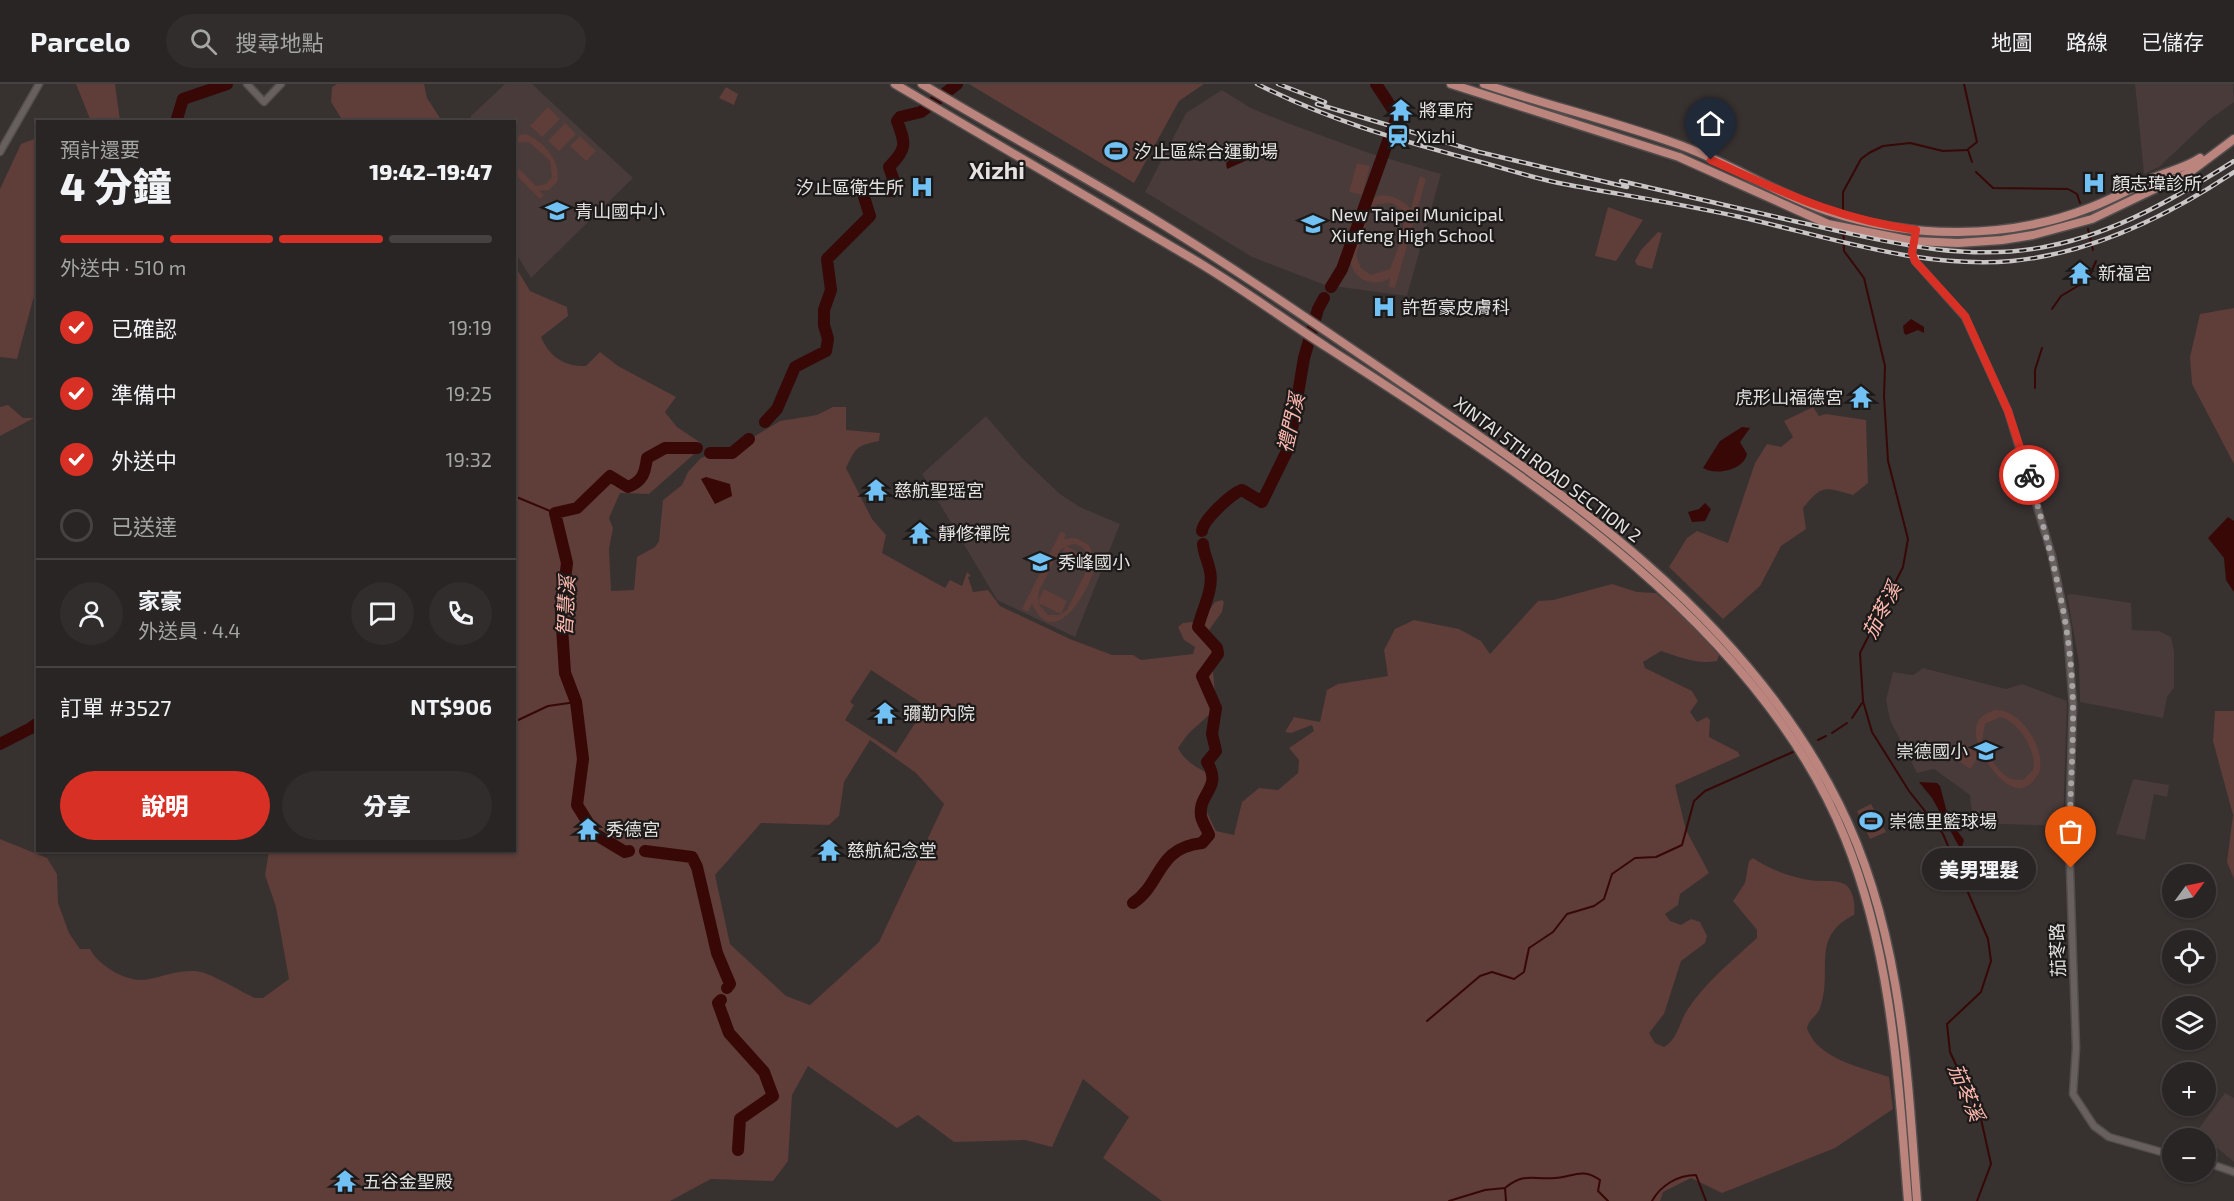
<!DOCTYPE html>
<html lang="zh-TW">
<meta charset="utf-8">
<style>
body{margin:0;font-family:"Exo 2","Noto Sans TC",sans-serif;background:#312d2c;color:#f1f3f6;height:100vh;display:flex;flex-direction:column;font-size:22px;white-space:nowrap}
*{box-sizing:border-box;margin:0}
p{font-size:20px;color:#a5a5a6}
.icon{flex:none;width:33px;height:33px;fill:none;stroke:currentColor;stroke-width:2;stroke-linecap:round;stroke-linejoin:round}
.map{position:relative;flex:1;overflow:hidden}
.sheet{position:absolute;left:36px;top:36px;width:480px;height:732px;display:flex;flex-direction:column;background:#292524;border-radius:0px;box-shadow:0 2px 4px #0004,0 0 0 2px #454241}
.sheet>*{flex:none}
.needle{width:39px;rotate:57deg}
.tools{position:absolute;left:2162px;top:780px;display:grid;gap:12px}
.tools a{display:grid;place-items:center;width:54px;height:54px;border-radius:50%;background:#292524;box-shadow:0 2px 4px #0004,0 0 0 2px #454241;font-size:30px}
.pin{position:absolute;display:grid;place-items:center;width:51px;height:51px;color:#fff;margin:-62px -26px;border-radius:50% 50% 50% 0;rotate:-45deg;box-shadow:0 0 6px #0007}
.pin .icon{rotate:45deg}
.courier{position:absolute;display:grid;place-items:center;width:60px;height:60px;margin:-30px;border:4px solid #d93025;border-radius:50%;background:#fff;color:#222;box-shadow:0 2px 8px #0007}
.bubble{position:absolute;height:42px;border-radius:21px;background:#292524;box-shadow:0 2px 4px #0004,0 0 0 2px #454241;font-size:20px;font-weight:800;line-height:42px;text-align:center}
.head em{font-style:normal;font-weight:800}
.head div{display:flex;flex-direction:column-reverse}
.head{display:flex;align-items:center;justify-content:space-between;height:102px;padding:0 24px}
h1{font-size:39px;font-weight:800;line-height:45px}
.bar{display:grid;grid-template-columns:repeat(4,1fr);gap:9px 6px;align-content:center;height:72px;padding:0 24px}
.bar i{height:8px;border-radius:4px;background:#454241}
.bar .selected{background:#d93025}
.bar p{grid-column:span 4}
.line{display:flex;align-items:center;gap:15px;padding:0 24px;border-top:2px solid #454241}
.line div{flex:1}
.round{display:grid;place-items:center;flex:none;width:63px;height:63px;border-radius:32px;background:#312d2c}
ol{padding:0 24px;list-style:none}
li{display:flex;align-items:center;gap:18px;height:66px}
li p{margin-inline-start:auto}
li .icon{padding:6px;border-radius:50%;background:#d93025;color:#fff;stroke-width:4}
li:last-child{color:#a5a5a6}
li i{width:33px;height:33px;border:3px solid #454241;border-radius:50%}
.action{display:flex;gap:12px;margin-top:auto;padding:12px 24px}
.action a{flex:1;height:69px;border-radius:36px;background:#d93025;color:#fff;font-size:24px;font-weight:800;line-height:69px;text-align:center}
.action a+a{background:#312d2c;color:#f1f3f6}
header{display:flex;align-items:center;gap:36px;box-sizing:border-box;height:84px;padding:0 30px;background:#292524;border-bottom:2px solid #454241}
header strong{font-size:28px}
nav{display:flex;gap:33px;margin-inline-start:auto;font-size:21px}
.search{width:420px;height:54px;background:#312d2c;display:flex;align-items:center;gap:15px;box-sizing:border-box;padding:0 21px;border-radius:33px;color:#a5a5a6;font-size:22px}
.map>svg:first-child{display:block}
.built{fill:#483b39}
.green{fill:#5f3d38;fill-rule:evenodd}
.water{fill:#370806}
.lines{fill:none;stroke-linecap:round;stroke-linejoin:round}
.stream{stroke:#370806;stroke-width:2}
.river{stroke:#370806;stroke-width:12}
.minor-casing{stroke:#524d4c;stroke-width:9}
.major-casing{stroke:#524d4c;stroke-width:11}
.minor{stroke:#67605f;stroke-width:6}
.major{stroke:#bb857e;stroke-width:8}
.rail-casing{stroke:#c9c6c5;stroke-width:4.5}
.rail{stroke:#1c1919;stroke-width:2;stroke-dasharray:7;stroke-linecap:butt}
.done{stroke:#a8a4a3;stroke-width:6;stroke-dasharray:0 10.8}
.route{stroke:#d93025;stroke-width:8}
.labels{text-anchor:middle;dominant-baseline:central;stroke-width:4.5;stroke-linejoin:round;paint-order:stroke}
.poi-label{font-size:18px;fill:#e5e2e1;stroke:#1c1919;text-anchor:start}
.street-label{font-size:18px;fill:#e5e2e1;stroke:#1c1919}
.water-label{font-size:20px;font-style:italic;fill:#feb8ae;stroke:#1c1919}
.district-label{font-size:24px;font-weight:bold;fill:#e5e2e1;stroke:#1c1919}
</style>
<header>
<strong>Parcelo</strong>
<div class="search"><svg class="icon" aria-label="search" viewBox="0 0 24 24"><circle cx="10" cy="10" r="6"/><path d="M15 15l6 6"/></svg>搜尋地點</div>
<nav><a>地圖</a><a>路線</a><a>已儲存</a></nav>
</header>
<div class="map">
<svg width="2234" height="1117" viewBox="0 0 2234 1117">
<rect width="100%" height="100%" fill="#373130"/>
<path class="built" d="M505,0H532L633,94L531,194L515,168L514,38L471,37V32Z
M2135,0H2233L2234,18L2209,36L2159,83L2144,90Z
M1222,6L1251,24L1285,38L1369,69L1441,90L1407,212L1325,201L1252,173L1145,108L1186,29Z
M986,332L1022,374L1060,410L1080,423L1120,440L1075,553L997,516L922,390Z
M2072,510L2131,519L2132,546L2159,547L2171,553L2174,567V604L2167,613L2163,634L2080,618L2079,579L2067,511Z
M1923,584L2006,605L2022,600L2067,617L2063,742L1973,739L1970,711L1934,685L1917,689L1890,636L1886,616L1893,588L1913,591Z
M2133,695L2169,701L2167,713L2154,710L2145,756L2116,750Z
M2225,1009L2234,1014V1078L2197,1047Z"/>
<path class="green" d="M76,0H115L120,37H85L90,35Z
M337,0H424L427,14L442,37H343L331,18L332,3Z
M969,0H1204L1179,17L1134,99Z
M726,3L738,10L734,21L719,14Z
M548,23L560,35L542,53L530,42Z
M565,39L576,50L559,67L548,57Z
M526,50C544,58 562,77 557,98L549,106L539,107L544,111L540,115L515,90V81L536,102L546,100L552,93L550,77L529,58L515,59V52Z
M580,52L596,67L586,77L570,62Z
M37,54V201L17,275L0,273V105L21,60Z
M1357,79L1370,82L1362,111L1349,108Z
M1420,92L1426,95L1395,204L1389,203L1390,194C1373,205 1351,195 1350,174C1349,167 1353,158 1356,151C1358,142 1360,132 1364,124C1373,103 1399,111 1411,125ZM1392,119C1415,133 1397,165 1390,185L1371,191L1361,184L1356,171L1371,126L1378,120Z
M1608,123L1643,136L1616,177L1595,172Z
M1658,148L1662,149L1652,185L1637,181L1635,177L1641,166Z
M515,182L530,207L567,223L568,232L541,253C549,272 564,283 586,282L600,268L618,282L676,313L665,328L677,343L701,359L693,371L649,410L620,409L609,434L613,444L609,465L611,507L634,506L637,473L655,463L659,457L663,416L682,401L688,388L701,374L720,366L735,364L780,337L817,331L833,323H846V346L880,349L879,357C855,362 856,364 846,384L872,435L886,451L882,469L945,504L950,496L962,502L967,488L971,492L968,493L973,508L988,506L1000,522L1070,555L1112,571H1133L1141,576L1193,570L1195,563L1184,556L1178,543L1183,539L1201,537L1215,518L1222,516L1224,518L1222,528L1209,546L1221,563L1213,587L1215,610L1209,631L1188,650L1178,664C1187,681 1201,685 1217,694L1205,724L1216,747L1234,751L1242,718L1259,704L1278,706L1298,689L1299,676L1289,664L1314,647L1312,641L1291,649L1285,648L1294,633L1320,638L1327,606L1338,600L1388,592L1384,566L1395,545L1414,536L1459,545L1481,557L1490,570L1538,517L1553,516L1612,500L1637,508L1656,509L1685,534L1719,571L1717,577C1697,581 1680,573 1661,567L1643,578L1645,584L1692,607L1698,617L1690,628L1697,638L1707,633L1710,636L1709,653L1738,668L1740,672L1675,701L1686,746L1709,789L1680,810L1678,821L1665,830L1670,837L1681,841L1691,835L1700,838L1707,852L1705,859L1681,877L1664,930L1649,949L1655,959L1664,963C1677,956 1679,940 1686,928C1704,899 1732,877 1757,854V846L1733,817L1745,799L1749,777L1753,774C1769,785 1790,793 1809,796C1820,798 1838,795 1846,801C1853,806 1856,823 1854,831C1809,853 1834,888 1820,924C1817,932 1809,935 1807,944C1817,975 1861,983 1889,993L1893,1025L1835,1064L1722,1109L1691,1094L1663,1108L1660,1117H1162L1103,1074L1129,1033L1083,995L1052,1063L1025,1056L954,1058L918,1031L897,1044L808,982L792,1011L788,1077L773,1097L711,1095L670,1117H0V755L47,774L57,790L58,819L69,849L80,865H90C99,882 128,900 149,895C164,892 178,886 195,887C211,888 239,907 255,914H263L289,895L276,823L265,791L269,767L514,766ZM871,586L926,622L896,669L845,636L854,621L850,618ZM870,656L916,689L944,720L879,858L810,921L786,912L730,860L715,791L761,739L829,741L839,732L844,698Z
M2234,224V380L2192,300L2190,273L2200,230Z
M8,321L23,334H34L0,352V323Z
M1813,323L1819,332L1826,330L1866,336L1868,399L1853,411C1825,403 1822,400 1803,424L1806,445L1781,462L1760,502L1723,535L1669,483L1687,454L1697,447L1728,459L1755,379L1767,360L1781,363L1793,353L1784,337Z
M1061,447L1066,450L1064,455L1076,454L1089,461L1096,479C1091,504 1055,570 1032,520L1028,528L1022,525ZM1075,460C1085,463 1090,471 1089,481L1067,526L1060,531H1048L1038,519L1061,530L1067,517L1044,505L1038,517L1039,507L1060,466L1065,463L1059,475L1082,487L1088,474L1066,462Z
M1995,626C2021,624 2047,666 2039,689C2021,720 2000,697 1987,678C1975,659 1966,634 1995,626ZM2000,633C2018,637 2038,668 2033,686L2024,695C2002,701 1990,673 1982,657L1985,640Z
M2215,627H2234V795L2227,778L2233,731L2213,657Z
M1962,658L1980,671L1970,685L1952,672Z
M1871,720L1886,748L1870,755L1857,727Z"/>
<path class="water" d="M1231,64L1237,67H1251L1254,73L1227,85L1226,79L1232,74Z
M1911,235L1924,243V249L1918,246L1906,251L1904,249L1903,242Z
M1742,343L1750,344L1740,358L1747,370C1744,386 1716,392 1703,384L1720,357Z
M706,393L730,400L732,412L715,420L701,395Z
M1705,419L1711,425L1705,437L1692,438L1688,428L1699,425Z
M2228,433L2234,437V508L2226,496L2224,474L2208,454Z
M1919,698L1937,699L1940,702L1949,736L1964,756L1961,766L1932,714Z"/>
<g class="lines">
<path class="stream" d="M1968,66L1972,78
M1976,88L1993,104L2068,105L2077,110L2080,119
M1843,130V108L1861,75L1869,69L1883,62L1910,59L1943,67L1967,66L1977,58L1964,0
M1843,135L1844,167L1864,194L1885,282L1884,312L1888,377L1908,455L1903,483L1860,569L1863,617L1872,648L1909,707L1943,750L1988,855L1991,877L1981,908L1947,940L1950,968L1981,1035L1991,1080L1977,1117
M2088,145L2093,166
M2052,225L2061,212L2088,196L2096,177
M2035,304V286L2042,264
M514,412L555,429
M1852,634L1862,619
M514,638L548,622L576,618
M1832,649L1847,639
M1818,656L1826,652
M1427,937L1480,892L1492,888L1514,895L1524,888L1529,864L1553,848L1567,830L1594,822L1604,815L1612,790L1635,774L1656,773L1682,761L1694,717L1705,707L1795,667
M1449,1117L1485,1106L1505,1104
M1506,1117L1505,1104C1525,1088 1532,1096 1555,1094C1573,1093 1582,1083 1600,1096L1598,1107L1608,1117
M1652,1117C1661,1101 1678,1091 1696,1091L1706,1117"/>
<path class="river" d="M176,38L183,15L227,0
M1331,203L1342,185L1397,32L1376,0
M765,338L777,325L795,283L826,267L828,255L824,241V226L831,206L827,175L870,132L864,113L867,106L891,107L896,103L889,83C907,65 906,60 897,37L900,33L921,28L957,0
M710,369H732L749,355
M1202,447C1203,436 1231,410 1242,406L1262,418L1289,363L1304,274L1318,225L1324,214
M0,660L31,644L38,639
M629,767L625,768L595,750L577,721L583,675L576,618L565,589L561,528L567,479L555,429L577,424L610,392L628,403C643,397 645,389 647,374L665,364H697
M645,767L692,773L697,783L717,869L730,900L727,904
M1133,819C1162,800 1156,764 1202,759L1209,751C1207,745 1202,738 1201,732C1198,708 1223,705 1207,678L1216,667L1212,650L1216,624L1202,592L1218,570L1217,564L1198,543C1202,526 1214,505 1210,487C1208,477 1204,471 1203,460
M721,916L718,919L729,949L764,988L773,1012L740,1035L738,1066"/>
<g class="minor-casing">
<path id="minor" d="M247,0L264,18L281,0
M0,68L39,0
M1916,146L1912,169L1915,177L1965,233L2008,327L2052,472L2067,544L2073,621L2069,755L2076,964L2073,1010L2094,1042L2109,1053L2172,1071
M2205,1078L2234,1088"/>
</g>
<g class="major-casing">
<path id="major" d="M895,0C992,56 1089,113 1186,171C1235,199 1280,233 1328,264C1518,387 1756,535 1845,754C1892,870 1898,993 1908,1117
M922,0C990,41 1060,79 1129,120C1220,174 1308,235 1396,295C1566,410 1745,531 1839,720C1901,844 1907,982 1917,1117
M1451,0L1679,73L1828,140L1913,157L1958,159L2002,156L2033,151L2092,135L2190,88L2234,55
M1484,0C1547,21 1612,37 1674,59C1727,77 1774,109 1827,127C1910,155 2007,156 2089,124C2110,116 2131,105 2151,95C2168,87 2185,84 2200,74"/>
</g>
<use href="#minor" class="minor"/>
<use href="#major" class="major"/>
<g class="rail-casing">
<path id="rail" d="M1257,0C1329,36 1392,54 1469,75C1501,83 1532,94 1564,100C1622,111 1682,120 1740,133C1829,153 1921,185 2012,177C2093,169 2168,132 2234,88
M1278,0L1325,18
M1317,20L1479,68L1627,103
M1621,97C1680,111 1739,124 1798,138C1879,156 1966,180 2049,162C2116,149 2177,113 2234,77"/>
</g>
<use href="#rail" class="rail"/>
</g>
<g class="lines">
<path class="done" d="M2029,391C2048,459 2068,526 2072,597C2076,659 2067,722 2071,784"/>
<path class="route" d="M1711,76C1783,108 1836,135 1916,146L1912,169L1915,177L1965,232L2008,327L2029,391"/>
</g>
<defs>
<g id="temple-bare" transform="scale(1.8)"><path d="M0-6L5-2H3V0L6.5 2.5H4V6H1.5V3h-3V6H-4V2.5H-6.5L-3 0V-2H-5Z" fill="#71c1f5" stroke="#1c1919" stroke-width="2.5" paint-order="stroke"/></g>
<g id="station-bare" transform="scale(1.8)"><path d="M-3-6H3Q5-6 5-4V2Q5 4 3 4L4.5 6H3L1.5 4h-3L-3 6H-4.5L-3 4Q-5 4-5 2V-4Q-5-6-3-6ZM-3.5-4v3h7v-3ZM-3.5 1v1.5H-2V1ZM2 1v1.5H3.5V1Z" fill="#71c1f5" stroke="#1c1919" stroke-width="2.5" paint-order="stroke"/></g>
<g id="stadium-bare" transform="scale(1.8)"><path d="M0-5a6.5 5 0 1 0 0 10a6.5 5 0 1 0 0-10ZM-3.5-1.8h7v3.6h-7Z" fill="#71c1f5" stroke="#1c1919" stroke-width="2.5" paint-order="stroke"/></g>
<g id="hospital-bare" transform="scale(1.8)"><path d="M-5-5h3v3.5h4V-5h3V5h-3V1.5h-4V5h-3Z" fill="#71c1f5" stroke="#1c1919" stroke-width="2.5" paint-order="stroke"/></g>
<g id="school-bare" transform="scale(1.8)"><path d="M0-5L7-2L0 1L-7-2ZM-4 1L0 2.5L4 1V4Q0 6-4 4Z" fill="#71c1f5" stroke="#1c1919" stroke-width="2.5" paint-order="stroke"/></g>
</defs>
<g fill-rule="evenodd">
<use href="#temple-bare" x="1401" y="26"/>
<use href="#station-bare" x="1398" y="52"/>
<use href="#stadium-bare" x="1116" y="67"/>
<use href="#hospital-bare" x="2094" y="99"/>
<use href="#hospital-bare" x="922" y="103"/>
<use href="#school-bare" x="557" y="127"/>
<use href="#school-bare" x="1313" y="140"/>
<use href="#temple-bare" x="2080" y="189"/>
<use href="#hospital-bare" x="1384" y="223"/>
<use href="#temple-bare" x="1861" y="313"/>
<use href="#temple-bare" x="876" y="406"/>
<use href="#temple-bare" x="920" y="449"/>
<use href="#school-bare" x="1040" y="478"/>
<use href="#temple-bare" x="885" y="629"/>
<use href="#school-bare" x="1986" y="667"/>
<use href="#stadium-bare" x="1871" y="737"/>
<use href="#temple-bare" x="588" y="745"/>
<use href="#temple-bare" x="829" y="766"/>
<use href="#temple-bare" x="345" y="1097"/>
</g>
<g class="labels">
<g class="poi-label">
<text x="1419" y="26">將軍府</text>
<text x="1416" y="52">Xizhi</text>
<text x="1134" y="67">汐止區綜合運動場</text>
<text x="2112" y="99">顏志瑋診所</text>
<text x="904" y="103" text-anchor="end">汐止區衛生所</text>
<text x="575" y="127">青山國中小</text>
<text x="1331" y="130">New Taipei Municipal<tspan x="1331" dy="21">Xiufeng High School</tspan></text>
<text x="2098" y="189">新福宮</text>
<text x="1402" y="223">許哲豪皮膚科</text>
<text x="1843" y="313" text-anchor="end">虎形山福德宮</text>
<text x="894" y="406">慈航聖瑶宮</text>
<text x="938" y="449">靜修禪院</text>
<text x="1058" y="478">秀峰國小</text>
<text x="903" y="629">彌勒內院</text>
<text x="1968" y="667" text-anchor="end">崇德國小</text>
<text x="1889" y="737">崇德里籃球場</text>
<text x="606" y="745">秀德宮</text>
<text x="847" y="766">慈航紀念堂</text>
<text x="363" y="1097">五谷金聖殿</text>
</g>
<g class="street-label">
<text transform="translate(1548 385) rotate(37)">XINTAI 5TH ROAD SECTION 2</text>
<text transform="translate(2057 866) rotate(-92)">茄苳路</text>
</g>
<g class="water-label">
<text transform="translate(1290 339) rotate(-77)">禮門溪</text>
<text transform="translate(565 522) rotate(-87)">智慧溪</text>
<text transform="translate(1881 526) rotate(-63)">茄苳溪</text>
<text transform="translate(1967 1008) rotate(67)">茄苳溪</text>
</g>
<g class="district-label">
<text x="997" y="85">Xizhi</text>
</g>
</g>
</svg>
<div class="tools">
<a><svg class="needle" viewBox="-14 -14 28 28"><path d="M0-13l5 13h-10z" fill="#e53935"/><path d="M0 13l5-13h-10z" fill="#a5a5a6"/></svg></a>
<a><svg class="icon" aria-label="locate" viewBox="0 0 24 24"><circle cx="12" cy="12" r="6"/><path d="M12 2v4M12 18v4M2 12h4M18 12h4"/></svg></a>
<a><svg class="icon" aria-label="layers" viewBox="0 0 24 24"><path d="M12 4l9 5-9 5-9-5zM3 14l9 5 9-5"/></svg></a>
<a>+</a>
<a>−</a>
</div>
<div class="pin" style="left:2071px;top:784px;background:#ea580c"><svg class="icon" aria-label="bag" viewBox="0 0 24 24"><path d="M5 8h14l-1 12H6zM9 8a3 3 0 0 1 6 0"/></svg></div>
<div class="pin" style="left:1711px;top:76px;background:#1f2937"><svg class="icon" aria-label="home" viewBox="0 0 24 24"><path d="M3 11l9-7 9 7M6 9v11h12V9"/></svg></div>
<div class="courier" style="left:2029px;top:391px"><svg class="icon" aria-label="bike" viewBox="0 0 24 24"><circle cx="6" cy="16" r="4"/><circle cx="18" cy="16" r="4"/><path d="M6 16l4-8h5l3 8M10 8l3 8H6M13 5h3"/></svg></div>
<div class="bubble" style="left:1922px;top:764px;width:114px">美男理髮</div>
<section class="sheet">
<div class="head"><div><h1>4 分鐘</h1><p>預計還要</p></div><em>19:42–19:47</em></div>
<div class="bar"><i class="selected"></i><i class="selected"></i><i class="selected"></i><i></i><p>外送中 · 510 m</p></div>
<ol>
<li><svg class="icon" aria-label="check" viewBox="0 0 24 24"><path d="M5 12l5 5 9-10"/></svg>已確認<p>19:19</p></li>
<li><svg class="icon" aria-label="check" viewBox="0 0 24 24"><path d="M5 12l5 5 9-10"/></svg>準備中<p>19:25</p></li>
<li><svg class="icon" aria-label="check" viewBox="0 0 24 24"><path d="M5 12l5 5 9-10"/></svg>外送中<p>19:32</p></li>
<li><i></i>已送達</li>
</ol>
<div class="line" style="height:108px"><a class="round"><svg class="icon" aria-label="person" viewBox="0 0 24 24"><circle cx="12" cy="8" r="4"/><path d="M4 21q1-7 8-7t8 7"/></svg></a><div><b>家豪</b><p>外送員 · 4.4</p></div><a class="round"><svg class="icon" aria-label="chat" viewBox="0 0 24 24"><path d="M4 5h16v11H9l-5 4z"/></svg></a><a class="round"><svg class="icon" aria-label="phone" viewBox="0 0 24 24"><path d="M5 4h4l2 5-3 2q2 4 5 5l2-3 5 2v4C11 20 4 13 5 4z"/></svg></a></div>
<div class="line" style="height:78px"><div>訂單 #3527</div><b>NT$906</b></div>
<div class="action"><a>說明</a><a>分享</a></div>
</section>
</div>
